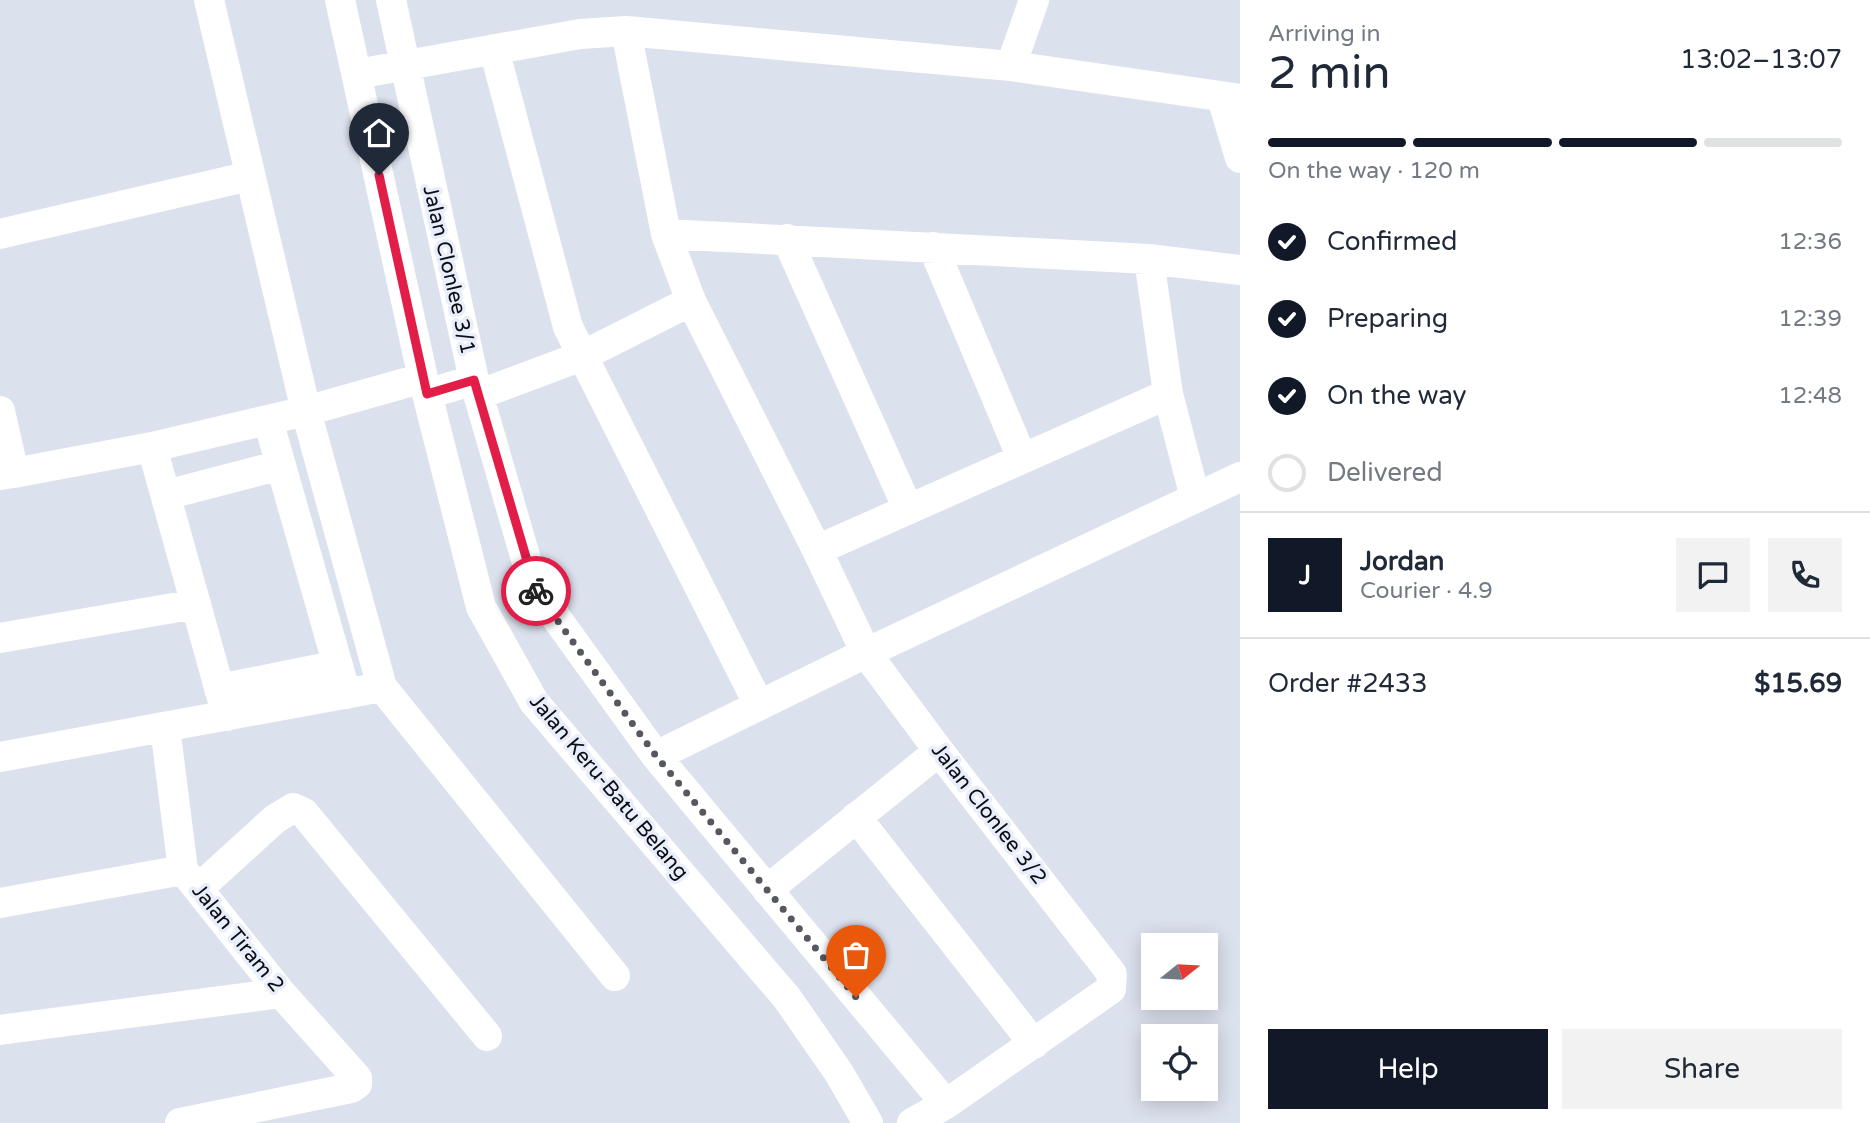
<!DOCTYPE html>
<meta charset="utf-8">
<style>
body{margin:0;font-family:"Varela Round",sans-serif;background:#f2f2f3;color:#1f2937;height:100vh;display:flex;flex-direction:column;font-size:26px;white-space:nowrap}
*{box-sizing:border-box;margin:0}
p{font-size:23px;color:#747a83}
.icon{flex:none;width:38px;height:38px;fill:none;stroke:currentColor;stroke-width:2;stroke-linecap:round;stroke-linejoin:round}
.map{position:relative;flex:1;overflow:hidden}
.sheet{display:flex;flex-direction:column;background:#fff;width:630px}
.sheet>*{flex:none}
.needle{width:46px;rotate:72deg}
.fabs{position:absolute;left:1141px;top:933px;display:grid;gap:14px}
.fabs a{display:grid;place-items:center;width:77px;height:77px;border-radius:0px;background:#fff;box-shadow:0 4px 18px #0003;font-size:35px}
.pin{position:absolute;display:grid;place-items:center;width:60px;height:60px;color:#fff;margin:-72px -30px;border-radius:50% 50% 50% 0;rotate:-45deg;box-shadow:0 0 7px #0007}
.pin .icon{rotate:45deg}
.courier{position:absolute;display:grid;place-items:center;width:70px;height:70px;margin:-35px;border:5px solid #e11d48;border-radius:50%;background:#fff;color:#222;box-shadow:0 2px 9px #0007}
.overview em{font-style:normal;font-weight:600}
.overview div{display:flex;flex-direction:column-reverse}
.overview{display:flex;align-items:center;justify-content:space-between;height:119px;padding:0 28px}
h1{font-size:46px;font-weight:600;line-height:52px}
.bar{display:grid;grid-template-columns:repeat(4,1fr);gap:10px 7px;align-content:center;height:84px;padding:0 28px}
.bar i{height:9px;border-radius:5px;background:#e0e1e3}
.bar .on{background:#111827}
.bar p{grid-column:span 4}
.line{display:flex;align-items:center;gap:18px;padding:0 28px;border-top:2px solid #e0e1e3}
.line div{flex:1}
.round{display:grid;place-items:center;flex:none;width:74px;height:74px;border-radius:0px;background:#f2f2f3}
ol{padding:0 28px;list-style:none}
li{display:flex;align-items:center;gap:21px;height:77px}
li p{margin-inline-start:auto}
li .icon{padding:7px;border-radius:50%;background:#111827;color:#fff;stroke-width:4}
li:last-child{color:#747a83}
li i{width:38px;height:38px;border:4px solid #e0e1e3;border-radius:50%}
.action{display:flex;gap:14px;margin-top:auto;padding:14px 28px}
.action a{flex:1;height:80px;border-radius:0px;background:#111827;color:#fff;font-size:28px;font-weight:600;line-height:80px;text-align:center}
.action a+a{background:#f2f2f3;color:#1f2937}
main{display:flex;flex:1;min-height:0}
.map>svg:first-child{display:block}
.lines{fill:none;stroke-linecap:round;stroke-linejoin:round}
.minor{stroke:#fff;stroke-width:30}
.done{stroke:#55585f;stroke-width:7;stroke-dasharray:0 12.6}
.route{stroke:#e11d48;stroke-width:9}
.labels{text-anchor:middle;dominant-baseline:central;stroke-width:7;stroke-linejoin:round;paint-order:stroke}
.street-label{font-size:21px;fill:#0d0e12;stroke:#e9eefc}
</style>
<main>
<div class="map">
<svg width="1240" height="1123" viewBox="0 0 1240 1123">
<rect width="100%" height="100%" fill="#dce1ee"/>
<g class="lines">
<path class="minor" d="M340,0L423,378L481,607L534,702L787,998L839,1073L868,1123
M391,0L474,380L534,587L656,756L946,1104
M626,31L666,234L691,301L817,550L866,653L939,751L1112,974L1111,989L946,1104L912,1123
M494,49L568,327L759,705
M1011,66L1034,0
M357,74L580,34L626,31L1011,66L1240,99
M1222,98L1240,158
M0,234L250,176
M666,234L1149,259L1240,270
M787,239L908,509
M933,247L1022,458
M1149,259L1168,394L1195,497
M427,394L474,380
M478,395L582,356L691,301
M0,411L14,473L0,475
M268,420L346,694
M152,447L227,716
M14,473L152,447L306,411L423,378
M166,495L281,465
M817,550L1168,394
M0,638L196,604
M382,687L615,976
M219,689L338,665
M165,727L183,870L281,993L357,1078V1084L351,1088L180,1123
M656,756L866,653L1240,477
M0,757L382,687L306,411L209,0
M856,817L1034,1044
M198,889L275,819L293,808L304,813L487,1036
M767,890L939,751
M0,903L183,870
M0,1030L281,993"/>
</g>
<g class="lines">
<path class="done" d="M536,591L656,756L856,997"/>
<path class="route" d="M379,175L427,394L474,380L536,591"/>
</g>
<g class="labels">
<g class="street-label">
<text transform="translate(449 270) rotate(77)">Jalan Clonlee 3/1</text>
<text transform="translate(609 787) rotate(50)">Jalan Keru-Batu Belang</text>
<text transform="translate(989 814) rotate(52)">Jalan Clonlee 3/2</text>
<text transform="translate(238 938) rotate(51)">Jalan Tiram 2</text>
</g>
</g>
</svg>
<div class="fabs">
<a><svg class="needle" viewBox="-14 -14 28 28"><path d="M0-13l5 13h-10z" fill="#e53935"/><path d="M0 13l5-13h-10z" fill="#747a83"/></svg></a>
<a><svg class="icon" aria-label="locate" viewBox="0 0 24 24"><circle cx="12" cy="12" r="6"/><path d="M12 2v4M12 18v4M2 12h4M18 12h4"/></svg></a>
</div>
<div class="pin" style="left:856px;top:997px;background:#ea580c"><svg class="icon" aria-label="bag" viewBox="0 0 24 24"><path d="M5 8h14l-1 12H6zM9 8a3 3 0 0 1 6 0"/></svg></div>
<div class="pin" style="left:379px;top:175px;background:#1f2937"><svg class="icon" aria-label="home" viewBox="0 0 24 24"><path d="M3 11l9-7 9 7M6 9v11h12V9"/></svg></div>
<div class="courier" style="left:536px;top:591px"><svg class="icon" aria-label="bike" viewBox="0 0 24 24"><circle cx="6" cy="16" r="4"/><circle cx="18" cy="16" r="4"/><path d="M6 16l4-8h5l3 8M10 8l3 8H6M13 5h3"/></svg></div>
</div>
<section class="sheet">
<div class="overview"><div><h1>2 min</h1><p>Arriving in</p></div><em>13:02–13:07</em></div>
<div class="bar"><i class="on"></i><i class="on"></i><i class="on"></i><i></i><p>On the way · 120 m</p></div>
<ol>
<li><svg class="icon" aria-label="check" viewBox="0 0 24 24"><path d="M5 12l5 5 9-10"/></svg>Confirmed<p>12:36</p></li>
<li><svg class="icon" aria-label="check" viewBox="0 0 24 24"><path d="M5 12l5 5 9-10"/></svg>Preparing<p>12:39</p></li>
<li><svg class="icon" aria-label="check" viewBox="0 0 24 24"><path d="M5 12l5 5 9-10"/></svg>On the way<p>12:48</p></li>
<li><i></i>Delivered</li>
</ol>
<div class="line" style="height:126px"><b class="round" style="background:#111827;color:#fff">J</b><div><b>Jordan</b><p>Courier · 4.9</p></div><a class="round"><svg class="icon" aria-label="chat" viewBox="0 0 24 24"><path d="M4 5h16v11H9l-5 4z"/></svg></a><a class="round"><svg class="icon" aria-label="phone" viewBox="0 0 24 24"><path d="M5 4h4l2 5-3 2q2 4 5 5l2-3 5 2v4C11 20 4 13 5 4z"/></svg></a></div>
<div class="line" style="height:91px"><div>Order #2433</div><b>$15.69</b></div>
<div class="action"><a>Help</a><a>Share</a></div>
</section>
</main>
